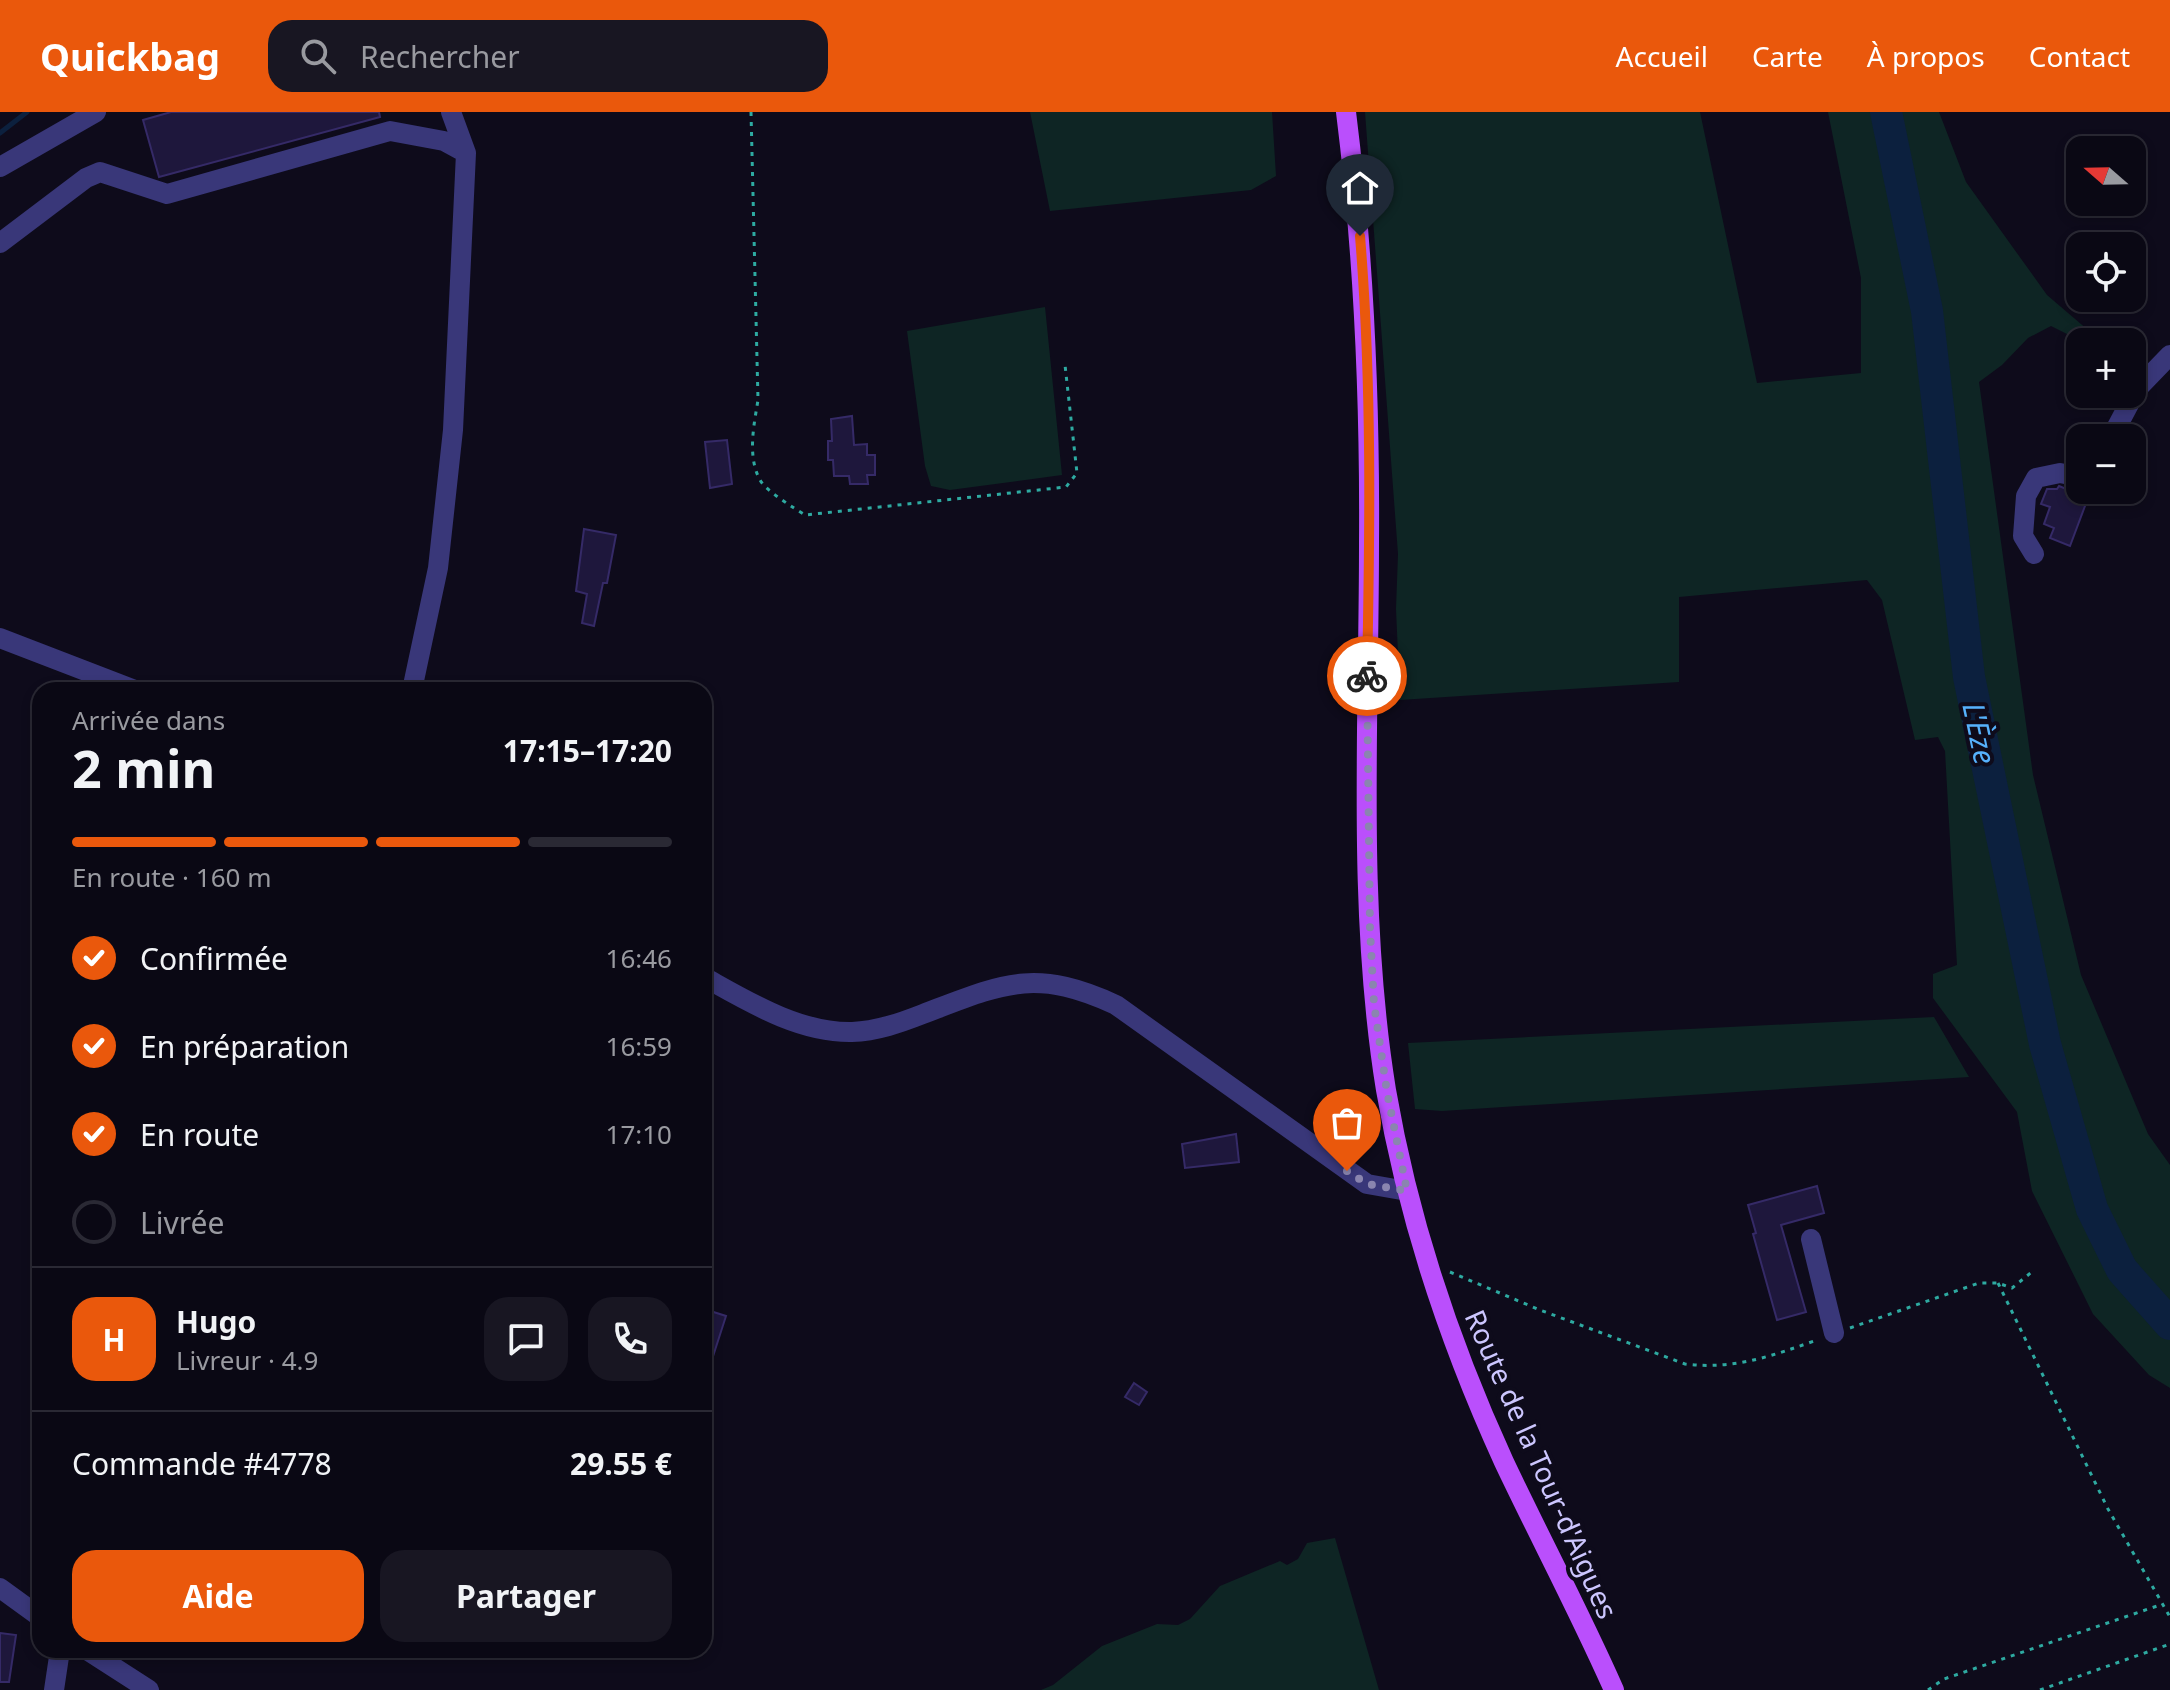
<!DOCTYPE html>
<html lang="fr">
<meta charset="utf-8">
<style>
body{margin:0;font-family:"Noto Sans",sans-serif;background:#181622;color:#f1f3f6;height:100vh;display:flex;flex-direction:column;font-size:30px;white-space:nowrap}
*{box-sizing:border-box;margin:0}
p{font-size:26px;color:#999aa0}
.icon{flex:none;width:44px;height:44px;fill:none;stroke:currentColor;stroke-width:2;stroke-linecap:round;stroke-linejoin:round}
.map{position:relative;flex:1;overflow:hidden}
.details{position:absolute;left:32px;top:570px;width:680px;height:976px;display:flex;flex-direction:column;background:#0a0814;border-radius:24px;box-shadow:0 4px 12px #0003,0 0 0 2px #2a2934}
.details>*{flex:none}
.needle{width:52px;rotate:290deg}
.fabs{position:absolute;left:2066px;top:24px;display:grid;gap:16px}
.fabs a{display:grid;place-items:center;width:80px;height:80px;border-radius:16px;background:#0a0814;box-shadow:0 4px 12px #0003,0 0 0 2px #2a2934;font-size:40px}
.pin{position:absolute;display:grid;place-items:center;width:68px;height:68px;color:#fff;margin:-82px -34px;border-radius:50% 50% 50% 0;rotate:-45deg;box-shadow:0 0 8px #0007}
.pin .icon{rotate:45deg}
.courier{position:absolute;display:grid;place-items:center;width:80px;height:80px;margin:-40px;border:6px solid #ea580c;border-radius:50%;background:#fff;color:#222;box-shadow:0 2px 10px #0007}
.head em{font-style:normal;font-weight:700}
.head div{display:flex;flex-direction:column-reverse}
.head{display:flex;align-items:center;justify-content:space-between;height:136px;padding:0 40px}
h1{font-size:52px;font-weight:700;line-height:60px}
.bar{display:grid;grid-template-columns:repeat(4,1fr);gap:12px 8px;align-content:center;height:96px;padding:0 40px}
.bar i{height:10px;border-radius:6px;background:#2a2934}
.bar .selected{background:#ea580c}
.bar p{grid-column:span 4}
.line{display:flex;align-items:center;gap:20px;padding:0 40px;border-top:2px solid #2a2934}
.line div{flex:1}
.round{display:grid;place-items:center;flex:none;width:84px;height:84px;border-radius:24px;background:#181622}
ol{padding:0 40px;list-style:none}
li{display:flex;align-items:center;gap:24px;height:88px}
li p{margin-inline-start:auto}
li .icon{padding:8px;border-radius:50%;background:#ea580c;color:#fff;stroke-width:4}
li:last-child{color:#999aa0}
li i{width:44px;height:44px;border:4px solid #2a2934;border-radius:50%}
.cta{display:flex;gap:16px;margin-top:auto;padding:16px 40px}
.cta a{flex:1;height:92px;border-radius:24px;background:#ea580c;color:#fff;font-size:32px;font-weight:700;line-height:92px;text-align:center}
.cta a+a{background:#181622;color:#f1f3f6}
header{display:flex;align-items:center;gap:48px;box-sizing:border-box;height:112px;padding:0 40px;background:#ea580c;color:#fff}
header strong{font-size:38px}
nav{display:flex;gap:44px;margin-inline-start:auto;font-size:28px}
.search{width:560px;height:72px;background:#181622;display:flex;align-items:center;gap:20px;box-sizing:border-box;padding:0 28px;border-radius:24px;color:#999aa0;font-size:30px}
.map>svg:first-child{display:block}
.green{fill:#0e2524}
.lines{fill:none;stroke-linecap:round;stroke-linejoin:round}
.stream{stroke:#0c203e;stroke-width:5}
.river{stroke:#0c203e;stroke-width:32}
.building{fill:#1e173c;stroke:#352a67;stroke-width:2}
.path{stroke:#2eaaa1;stroke-width:3;stroke-dasharray:4 6;stroke-linecap:butt}
.minor{stroke:#393779;stroke-width:20}
.major{stroke:#ba4ffc;stroke-width:20}
.done{stroke:#8a85af;stroke-width:8;stroke-dasharray:0 14.4}
.route{stroke:#ea580c;stroke-width:10}
.labels{text-anchor:middle;dominant-baseline:central;stroke-width:8;stroke-linejoin:round;paint-order:stroke}
.street-label{font-size:28px;fill:#ccc6fe;stroke:#0e0b1b}
.water-label{font-size:30px;font-style:italic;fill:#56b1fc;stroke:#0e0b1b}
</style>
<header>
<strong>Quickbag</strong>
<div class="search"><svg class="icon" aria-label="search" viewBox="0 0 24 24"><circle cx="10" cy="10" r="6"/><path d="M15 15l6 6"/></svg>Rechercher</div>
<nav><a>Accueil</a><a>Carte</a><a>À propos</a><a>Contact</a></nav>
</header>
<div class="map">
<svg width="2170" height="1578" viewBox="0 0 2170 1578">
<rect width="100%" height="100%" fill="#0e0b1b"/>
<path class="green" d="M1030,0H1272L1276,64L1251,78L1050,99Z
M1365,0H1700L1757,271L1861,261V166L1828,0H1939L1966,70L2047,183L2102,230H2080V241L2073,225L2051,214L2028,226L2002,253L1979,270L2033,663L2081,863L2148,1022L2170,1053V1276L2149,1263L2093,1202L2032,1079L2017,1000L1933,886V862L1957,853L1945,639L1938,625L1915,628L1882,488L1867,468L1679,485V570L1400,588L1396,497L1398,442Z
M1045,195L1062,363L950,378L931,374L925,354L907,219Z
M1934,905L1969,965L1442,999L1415,997L1408,931Z
M1335,1426L1379,1578H1041L1053,1573L1102,1534L1157,1512L1178,1513L1190,1507L1220,1474L1280,1449L1287,1453L1298,1447L1307,1431Z"/>
<g class="lines">
<path class="stream" d="M0,21L27,0"/>
<path class="river" d="M1886,0L1927,199L1969,565L2045,932L2092,1097L2122,1158L2170,1212"/>
</g>
<path class="building" d="M171,0H379L380,5L159,65L143,8Z
M852,304L854,333L867,332V343H875V363H867L868,372H850L849,364H834L833,348H828V329H832L831,307Z
M727,328L732,372L710,376L705,330Z
M2059,374L2088,386L2070,434L2050,426L2054,416L2044,412L2050,395L2041,392L2047,377H2057Z
M584,417L616,423L607,471H603L594,514L582,511L587,482L576,479Z
M1236,1022L1239,1050L1185,1056L1182,1032Z
M1817,1074L1824,1101L1781,1113L1806,1200L1777,1208L1753,1122L1756,1121L1748,1093Z
M704,1197L726,1204L707,1263L704,1262Z
M1134,1271L1147,1280L1139,1293L1125,1285Z
M0,1521L16,1523L9,1570H0Z"/>
<g class="lines">
<path class="path" d="M751,0L758,288C754,313 747,344 760,368C766,379 794,396 805,403L1066,375L1077,361L1065,253
M1450,1160L1540,1198L1685,1252C1735,1258 1771,1244 1817,1228
M1998,1171L2108,1397L2170,1505
M1850,1216L1979,1171H1998L2012,1176L2033,1159
M1928,1578L1944,1567L2160,1493
M2040,1578L2170,1532"/>
<path class="minor" d="M451,0L466,41
M0,55L96,0
M0,131L86,66L100,60L167,82L390,19L444,29L466,41L453,318L438,456L412,578
M2111,326L2137,277L2170,243
M2034,442L2023,424L2026,384L2036,366L2060,361L2080,365
M0,526L135,578
M704,865C749,890 799,921 852,920C877,919 900,911 923,902C1002,872 1034,855 1116,893L1367,1072L1407,1079
M1811,1127L1834,1221
M0,1476L40,1505
M87,1538L149,1578
M54,1578L60,1538"/>
<path class="major" d="M1346,0C1364,143 1370,287 1369,432C1369,612 1357,799 1386,978C1408,1106 1450,1232 1504,1350C1540,1426 1580,1501 1614,1578"/>
</g>
<g class="lines">
<path class="done" d="M1347,1059L1367,1072L1407,1079L1387,980L1374,892L1370,817L1367,564"/>
<path class="route" d="M1360,124C1372,270 1370,417 1367,564"/>
</g>
<g class="labels">
<g class="street-label">
<text transform="translate(1542 1352) rotate(66)">Route de la Tour-d'Aigues</text>
</g>
<g class="water-label">
<text transform="translate(1980 621) rotate(78)">L'Èze</text>
</g>
</g>
</svg>
<div class="fabs">
<a><svg class="needle" viewBox="-14 -14 28 28"><path d="M0-13l5 13h-10z" fill="#e53935"/><path d="M0 13l5-13h-10z" fill="#999aa0"/></svg></a>
<a><svg class="icon" aria-label="locate" viewBox="0 0 24 24"><circle cx="12" cy="12" r="6"/><path d="M12 2v4M12 18v4M2 12h4M18 12h4"/></svg></a>
<a>+</a>
<a>−</a>
</div>
<div class="pin" style="left:1347px;top:1059px;background:#ea580c"><svg class="icon" aria-label="bag" viewBox="0 0 24 24"><path d="M5 8h14l-1 12H6zM9 8a3 3 0 0 1 6 0"/></svg></div>
<div class="pin" style="left:1360px;top:124px;background:#1f2937"><svg class="icon" aria-label="home" viewBox="0 0 24 24"><path d="M3 11l9-7 9 7M6 9v11h12V9"/></svg></div>
<div class="courier" style="left:1367px;top:564px"><svg class="icon" aria-label="bike" viewBox="0 0 24 24"><circle cx="6" cy="16" r="4"/><circle cx="18" cy="16" r="4"/><path d="M6 16l4-8h5l3 8M10 8l3 8H6M13 5h3"/></svg></div>
<section class="details">
<div class="head"><div><h1>2 min</h1><p>Arrivée dans</p></div><em>17:15–17:20</em></div>
<div class="bar"><i class="selected"></i><i class="selected"></i><i class="selected"></i><i></i><p>En route · 160 m</p></div>
<ol>
<li><svg class="icon" aria-label="check" viewBox="0 0 24 24"><path d="M5 12l5 5 9-10"/></svg>Confirmée<p>16:46</p></li>
<li><svg class="icon" aria-label="check" viewBox="0 0 24 24"><path d="M5 12l5 5 9-10"/></svg>En préparation<p>16:59</p></li>
<li><svg class="icon" aria-label="check" viewBox="0 0 24 24"><path d="M5 12l5 5 9-10"/></svg>En route<p>17:10</p></li>
<li><i></i>Livrée</li>
</ol>
<div class="line" style="height:144px"><b class="round" style="background:#ea580c;color:#fff">H</b><div><b>Hugo</b><p>Livreur · 4.9</p></div><a class="round"><svg class="icon" aria-label="chat" viewBox="0 0 24 24"><path d="M4 5h16v11H9l-5 4z"/></svg></a><a class="round"><svg class="icon" aria-label="phone" viewBox="0 0 24 24"><path d="M5 4h4l2 5-3 2q2 4 5 5l2-3 5 2v4C11 20 4 13 5 4z"/></svg></a></div>
<div class="line" style="height:104px"><div>Commande #4778</div><b>29.55 €</b></div>
<div class="cta"><a>Aide</a><a>Partager</a></div>
</section>
</div>
